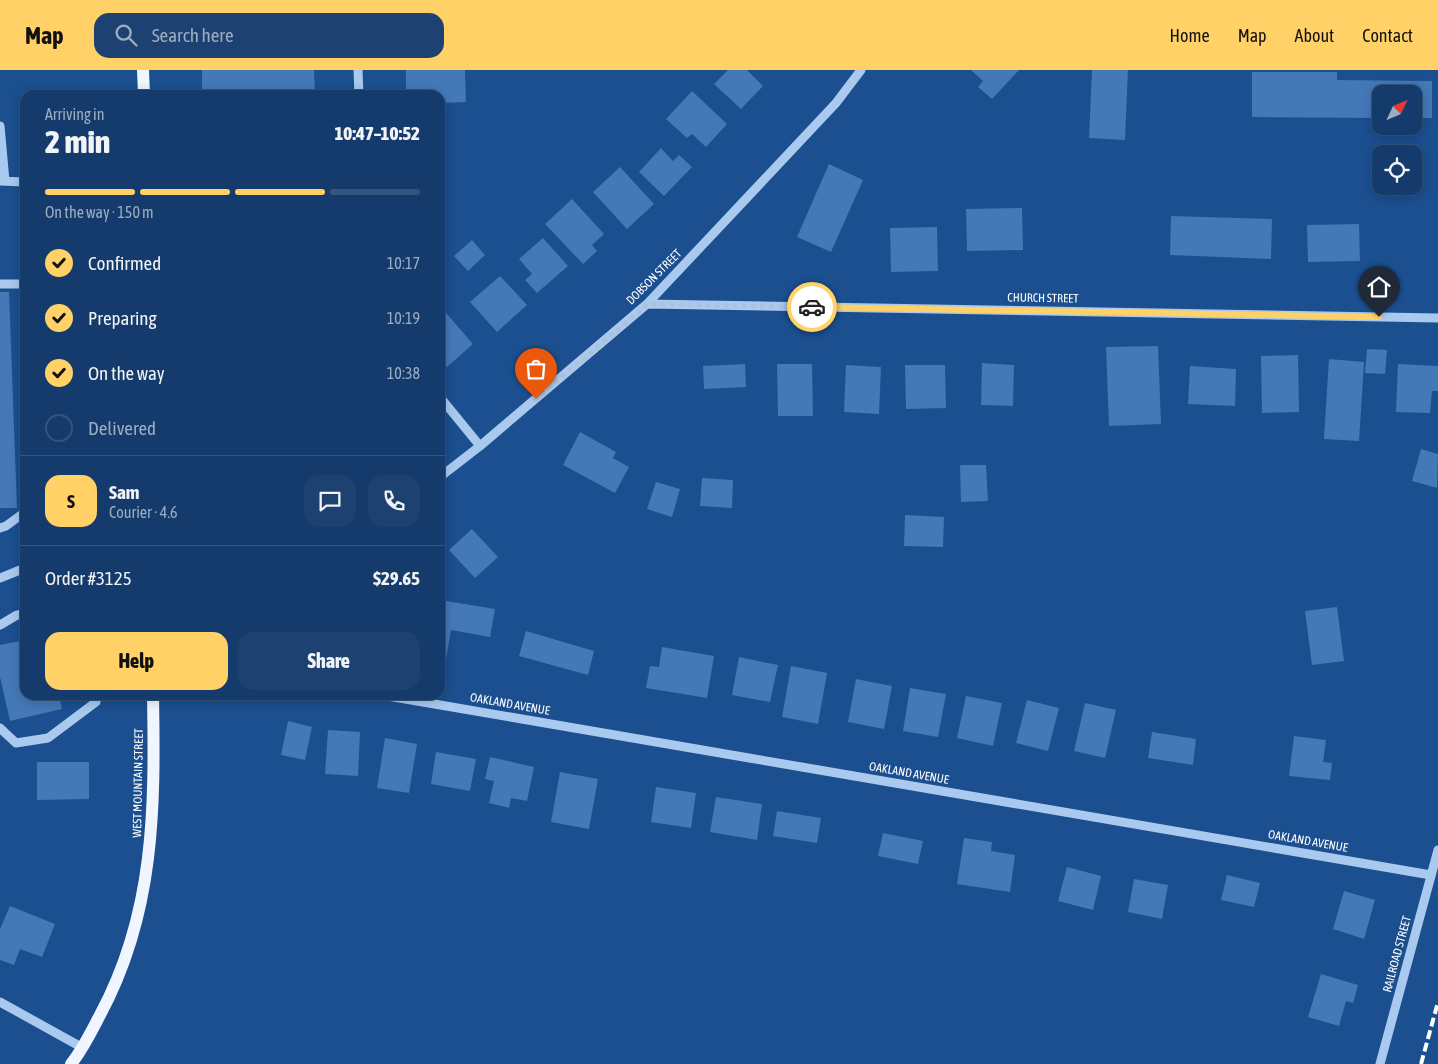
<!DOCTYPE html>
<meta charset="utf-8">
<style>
body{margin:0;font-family:"Asap Condensed",sans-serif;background:#1d4271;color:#f1f3f6;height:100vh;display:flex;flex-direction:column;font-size:19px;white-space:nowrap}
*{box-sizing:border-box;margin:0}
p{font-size:16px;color:#9dadc1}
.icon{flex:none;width:28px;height:28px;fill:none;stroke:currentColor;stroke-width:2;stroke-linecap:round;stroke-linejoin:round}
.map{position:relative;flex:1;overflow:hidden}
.sheet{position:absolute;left:20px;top:20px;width:425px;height:610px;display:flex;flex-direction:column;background:#143b6b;border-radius:15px;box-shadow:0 2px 12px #0003,0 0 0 1px #33557e}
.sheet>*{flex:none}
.needle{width:32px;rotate:46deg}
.buttons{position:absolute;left:1372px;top:15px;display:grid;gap:10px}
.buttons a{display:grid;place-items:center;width:50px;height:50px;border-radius:10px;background:#143b6b;box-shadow:0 2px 12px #0003,0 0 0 1px #33557e;font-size:25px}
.pin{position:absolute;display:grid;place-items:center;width:42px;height:42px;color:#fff;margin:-51px -21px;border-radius:50% 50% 50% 0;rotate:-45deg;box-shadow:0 0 5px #0007}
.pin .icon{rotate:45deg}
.courier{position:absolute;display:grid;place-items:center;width:50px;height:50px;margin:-25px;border:4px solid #ffd166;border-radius:50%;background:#fff;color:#222;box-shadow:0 1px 6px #0007}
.overview em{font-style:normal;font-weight:800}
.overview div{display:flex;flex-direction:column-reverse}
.overview{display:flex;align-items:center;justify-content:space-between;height:85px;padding:0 25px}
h1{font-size:32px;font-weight:800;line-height:38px}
.bar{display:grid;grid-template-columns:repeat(4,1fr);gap:8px 5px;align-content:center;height:60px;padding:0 25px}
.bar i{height:6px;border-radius:4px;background:#33557e}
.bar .selected{background:#ffd166}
.bar p{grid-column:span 4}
.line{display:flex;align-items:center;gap:12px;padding:0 25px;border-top:1px solid #33557e}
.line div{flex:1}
.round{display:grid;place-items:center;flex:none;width:52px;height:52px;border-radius:15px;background:#1d4271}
ol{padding:0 25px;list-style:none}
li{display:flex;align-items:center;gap:15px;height:55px}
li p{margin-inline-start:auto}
li .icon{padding:5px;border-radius:50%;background:#ffd166;color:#111;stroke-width:4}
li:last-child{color:#9dadc1}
li i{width:28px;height:28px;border:2px solid #33557e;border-radius:50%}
.cta{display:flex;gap:10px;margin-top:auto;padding:10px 25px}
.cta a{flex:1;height:58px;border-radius:15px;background:#ffd166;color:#111;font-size:20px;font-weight:800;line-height:58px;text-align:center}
.cta a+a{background:#1d4271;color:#f1f3f6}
header{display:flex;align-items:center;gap:30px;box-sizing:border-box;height:70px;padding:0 25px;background:#ffd166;color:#111}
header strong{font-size:24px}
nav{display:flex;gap:28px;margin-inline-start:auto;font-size:18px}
.search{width:350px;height:45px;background:#1d4271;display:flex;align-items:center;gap:12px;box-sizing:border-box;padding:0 18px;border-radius:15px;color:#9dadc1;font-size:19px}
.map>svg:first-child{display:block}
.building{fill:#4478b7}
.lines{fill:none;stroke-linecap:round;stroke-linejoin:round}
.minor{stroke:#a9c9ee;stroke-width:9}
.major{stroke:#f0f6ff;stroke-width:12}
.rail{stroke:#fff;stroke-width:4;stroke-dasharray:9 4;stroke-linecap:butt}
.done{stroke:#afc1d8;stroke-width:5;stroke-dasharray:0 9}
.route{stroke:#ffd166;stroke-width:6}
.labels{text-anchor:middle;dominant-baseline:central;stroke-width:5;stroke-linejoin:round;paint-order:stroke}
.street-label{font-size:12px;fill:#fff;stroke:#1b4f8f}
</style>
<header>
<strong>Map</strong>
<div class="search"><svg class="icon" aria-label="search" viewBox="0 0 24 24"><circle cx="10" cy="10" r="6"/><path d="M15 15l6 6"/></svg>Search here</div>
<nav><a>Home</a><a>Map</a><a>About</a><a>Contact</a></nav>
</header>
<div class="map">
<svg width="1438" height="994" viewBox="0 0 1438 994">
<rect width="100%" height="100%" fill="#1b4f8f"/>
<path class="building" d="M202,0H314L315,25H202Z
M406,0H465L466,32L440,33V25H406Z
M728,0H747L763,16L741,39L714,14Z
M971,0H1019L992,29L978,17L983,11Z
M1092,0H1128L1125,70L1089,68Z
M1252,2H1337V10L1432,11V48H1414V24H1381V48L1252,47Z
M692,21L727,54L706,77L692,64L687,68L666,49Z
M661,78L673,91L679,85L692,97L664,126L639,102Z
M829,94L863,110L831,182L797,167Z
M620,97L654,134L627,159L593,122Z
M572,129L604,164L592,175L597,181L583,194L545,154Z
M1022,138L1023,180L967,181L966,139Z
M1171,146L1272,149L1271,189L1170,185Z
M1359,154L1360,191L1308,192L1307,155Z
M937,157L938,201L891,202L890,158Z
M543,168L568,196L537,223L525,210L532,204L519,189Z
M472,170L485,185L468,201L454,186Z
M500,206L527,235L497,262L470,232Z
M0,222H9L17,438H0Z
M440,236L473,274L447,297L440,289Z
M1158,276L1161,354L1109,356L1106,277Z
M1367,279L1387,280L1385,304L1365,303Z
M1298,285L1299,342L1262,343L1261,286Z
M1329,289L1364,292L1359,371L1324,369Z
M982,293L1014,295L1013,336L981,335Z
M745,294L746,317L704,319L703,296Z
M777,294H812L813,346H778Z
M1398,294L1438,296V321H1432L1430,343L1396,342Z
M846,295L881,297L879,344L844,342Z
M905,295H945L946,338L906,339Z
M1190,296L1236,299L1235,336L1188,334Z
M580,362L616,382L613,388L629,397L615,423L563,395Z
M1421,379L1438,384L1437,418L1412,411Z
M960,395H986L988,431L961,432Z
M702,408L733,410L732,438L700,436Z
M656,412L680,419L672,447L647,439Z
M905,445L944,447L943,477L904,476Z
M472,459L498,487L475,508L449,480Z
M440,530L495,539L490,567L451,560L446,589L440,588Z
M1337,537L1344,591L1312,595L1305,541Z
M526,561L594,581L588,605L519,586Z
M25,570V625H59L62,639L10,651L0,607V575Z
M662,577L714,586L707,628L646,618L650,596L659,597Z
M739,587L778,595L770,632L732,625Z
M791,596L827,603L818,654L782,647Z
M856,609L892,616L884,659L848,652Z
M910,618L946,624L938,667L903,661Z
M966,626L1002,633L993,676L957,668Z
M1027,630L1059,638L1048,681L1016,673Z
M1085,633L1116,640L1105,688L1074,681Z
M288,651L312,657L305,690L281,685Z
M328,660L360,662L358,706L325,704Z
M1152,662L1196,669L1193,695L1148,688Z
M1294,666L1326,670L1323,692L1332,693L1330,710L1289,706Z
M385,668L417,674L409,723L377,718Z
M436,682L476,689L470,721L431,714Z
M490,687L534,697L527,731L511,728L509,738L489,733L494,711L485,709Z
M37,692H89V729L37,730Z
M560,702L598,709L589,759L551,752Z
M656,717L696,723L691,758L651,752Z
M716,727L762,734L757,770L710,762Z
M777,741L821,748L817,773L773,766Z
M883,763L923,771L918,794L878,786Z
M964,768L992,772L991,781L1015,785L1010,822L957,814Z
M1067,797L1101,806L1093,840L1058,831Z
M1227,805L1260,813L1254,837L1221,830Z
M1134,809L1168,815L1162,849L1128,842Z
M1344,821L1375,830L1364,869L1333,859Z
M10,836L55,854L42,887L20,879L14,895L0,890V859Z
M1321,904L1358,915L1353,933L1346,931L1339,956L1308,947Z"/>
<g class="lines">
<path class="minor" d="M358,0L359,25
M0,56L5,111
M0,111L25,112
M0,214H25
M647,234L1438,248
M440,327L480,376
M440,407L480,376L647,234L836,33L861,0
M0,458L6,456L25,442
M0,508L25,498
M0,555L17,545L25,543
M382,625L1431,805
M0,658L16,673L48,668L96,632V625
M0,932L83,978
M1380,994L1438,780"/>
<path class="major" d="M143,0L144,25
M71,994C83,979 91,962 100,945C155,843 155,738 153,625"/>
<path class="rail" d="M1421,994L1438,932"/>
</g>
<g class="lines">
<path class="done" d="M536,329L648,234L812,237"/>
<path class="route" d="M812,237L1379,247"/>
</g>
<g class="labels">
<g class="street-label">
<text transform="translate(654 207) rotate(-45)">DOBSON STREET</text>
<text transform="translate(1043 228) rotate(1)">CHURCH STREET</text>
<text transform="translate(510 634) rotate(10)">OAKLAND AVENUE</text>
<text transform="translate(909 703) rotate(10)">OAKLAND AVENUE</text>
<text transform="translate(138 713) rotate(-89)">WEST MOUNTAIN STREET</text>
<text transform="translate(1308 771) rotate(10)">OAKLAND AVENUE</text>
<text transform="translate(1397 884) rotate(-75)">RAILROAD STREET</text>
</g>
</g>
</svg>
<div class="buttons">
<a><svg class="needle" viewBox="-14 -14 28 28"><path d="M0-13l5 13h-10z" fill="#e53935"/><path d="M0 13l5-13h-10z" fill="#9dadc1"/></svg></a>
<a><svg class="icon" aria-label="locate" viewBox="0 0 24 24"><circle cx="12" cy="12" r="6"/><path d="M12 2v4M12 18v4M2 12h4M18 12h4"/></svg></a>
</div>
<div class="pin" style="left:536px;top:329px;background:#ea580c"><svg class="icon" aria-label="bag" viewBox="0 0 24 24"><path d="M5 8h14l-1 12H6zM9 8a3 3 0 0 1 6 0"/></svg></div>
<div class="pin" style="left:1379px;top:247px;background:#1f2937"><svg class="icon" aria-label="home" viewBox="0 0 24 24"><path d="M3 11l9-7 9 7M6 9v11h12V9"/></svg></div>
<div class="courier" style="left:812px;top:237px"><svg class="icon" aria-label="car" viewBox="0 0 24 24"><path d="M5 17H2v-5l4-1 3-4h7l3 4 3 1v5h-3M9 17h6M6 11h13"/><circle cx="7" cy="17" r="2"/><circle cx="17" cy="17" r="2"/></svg></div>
<section class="sheet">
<div class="overview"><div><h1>2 min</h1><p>Arriving in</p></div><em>10:47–10:52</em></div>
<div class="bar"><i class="selected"></i><i class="selected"></i><i class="selected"></i><i></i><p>On the way · 150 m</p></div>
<ol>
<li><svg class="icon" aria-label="check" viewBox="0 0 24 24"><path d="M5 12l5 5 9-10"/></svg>Confirmed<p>10:17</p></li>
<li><svg class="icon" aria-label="check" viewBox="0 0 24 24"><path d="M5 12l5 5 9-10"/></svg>Preparing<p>10:19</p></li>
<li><svg class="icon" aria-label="check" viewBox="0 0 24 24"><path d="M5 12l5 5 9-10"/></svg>On the way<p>10:38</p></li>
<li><i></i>Delivered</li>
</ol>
<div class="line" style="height:90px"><b class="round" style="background:#ffd166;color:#111">S</b><div><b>Sam</b><p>Courier · 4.6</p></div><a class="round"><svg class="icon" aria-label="chat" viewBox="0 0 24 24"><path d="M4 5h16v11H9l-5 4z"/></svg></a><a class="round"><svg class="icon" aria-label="phone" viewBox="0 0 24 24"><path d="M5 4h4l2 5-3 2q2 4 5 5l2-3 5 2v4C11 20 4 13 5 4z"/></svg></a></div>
<div class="line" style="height:65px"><div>Order #3125</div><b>$29.65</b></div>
<div class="cta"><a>Help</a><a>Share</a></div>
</section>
</div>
